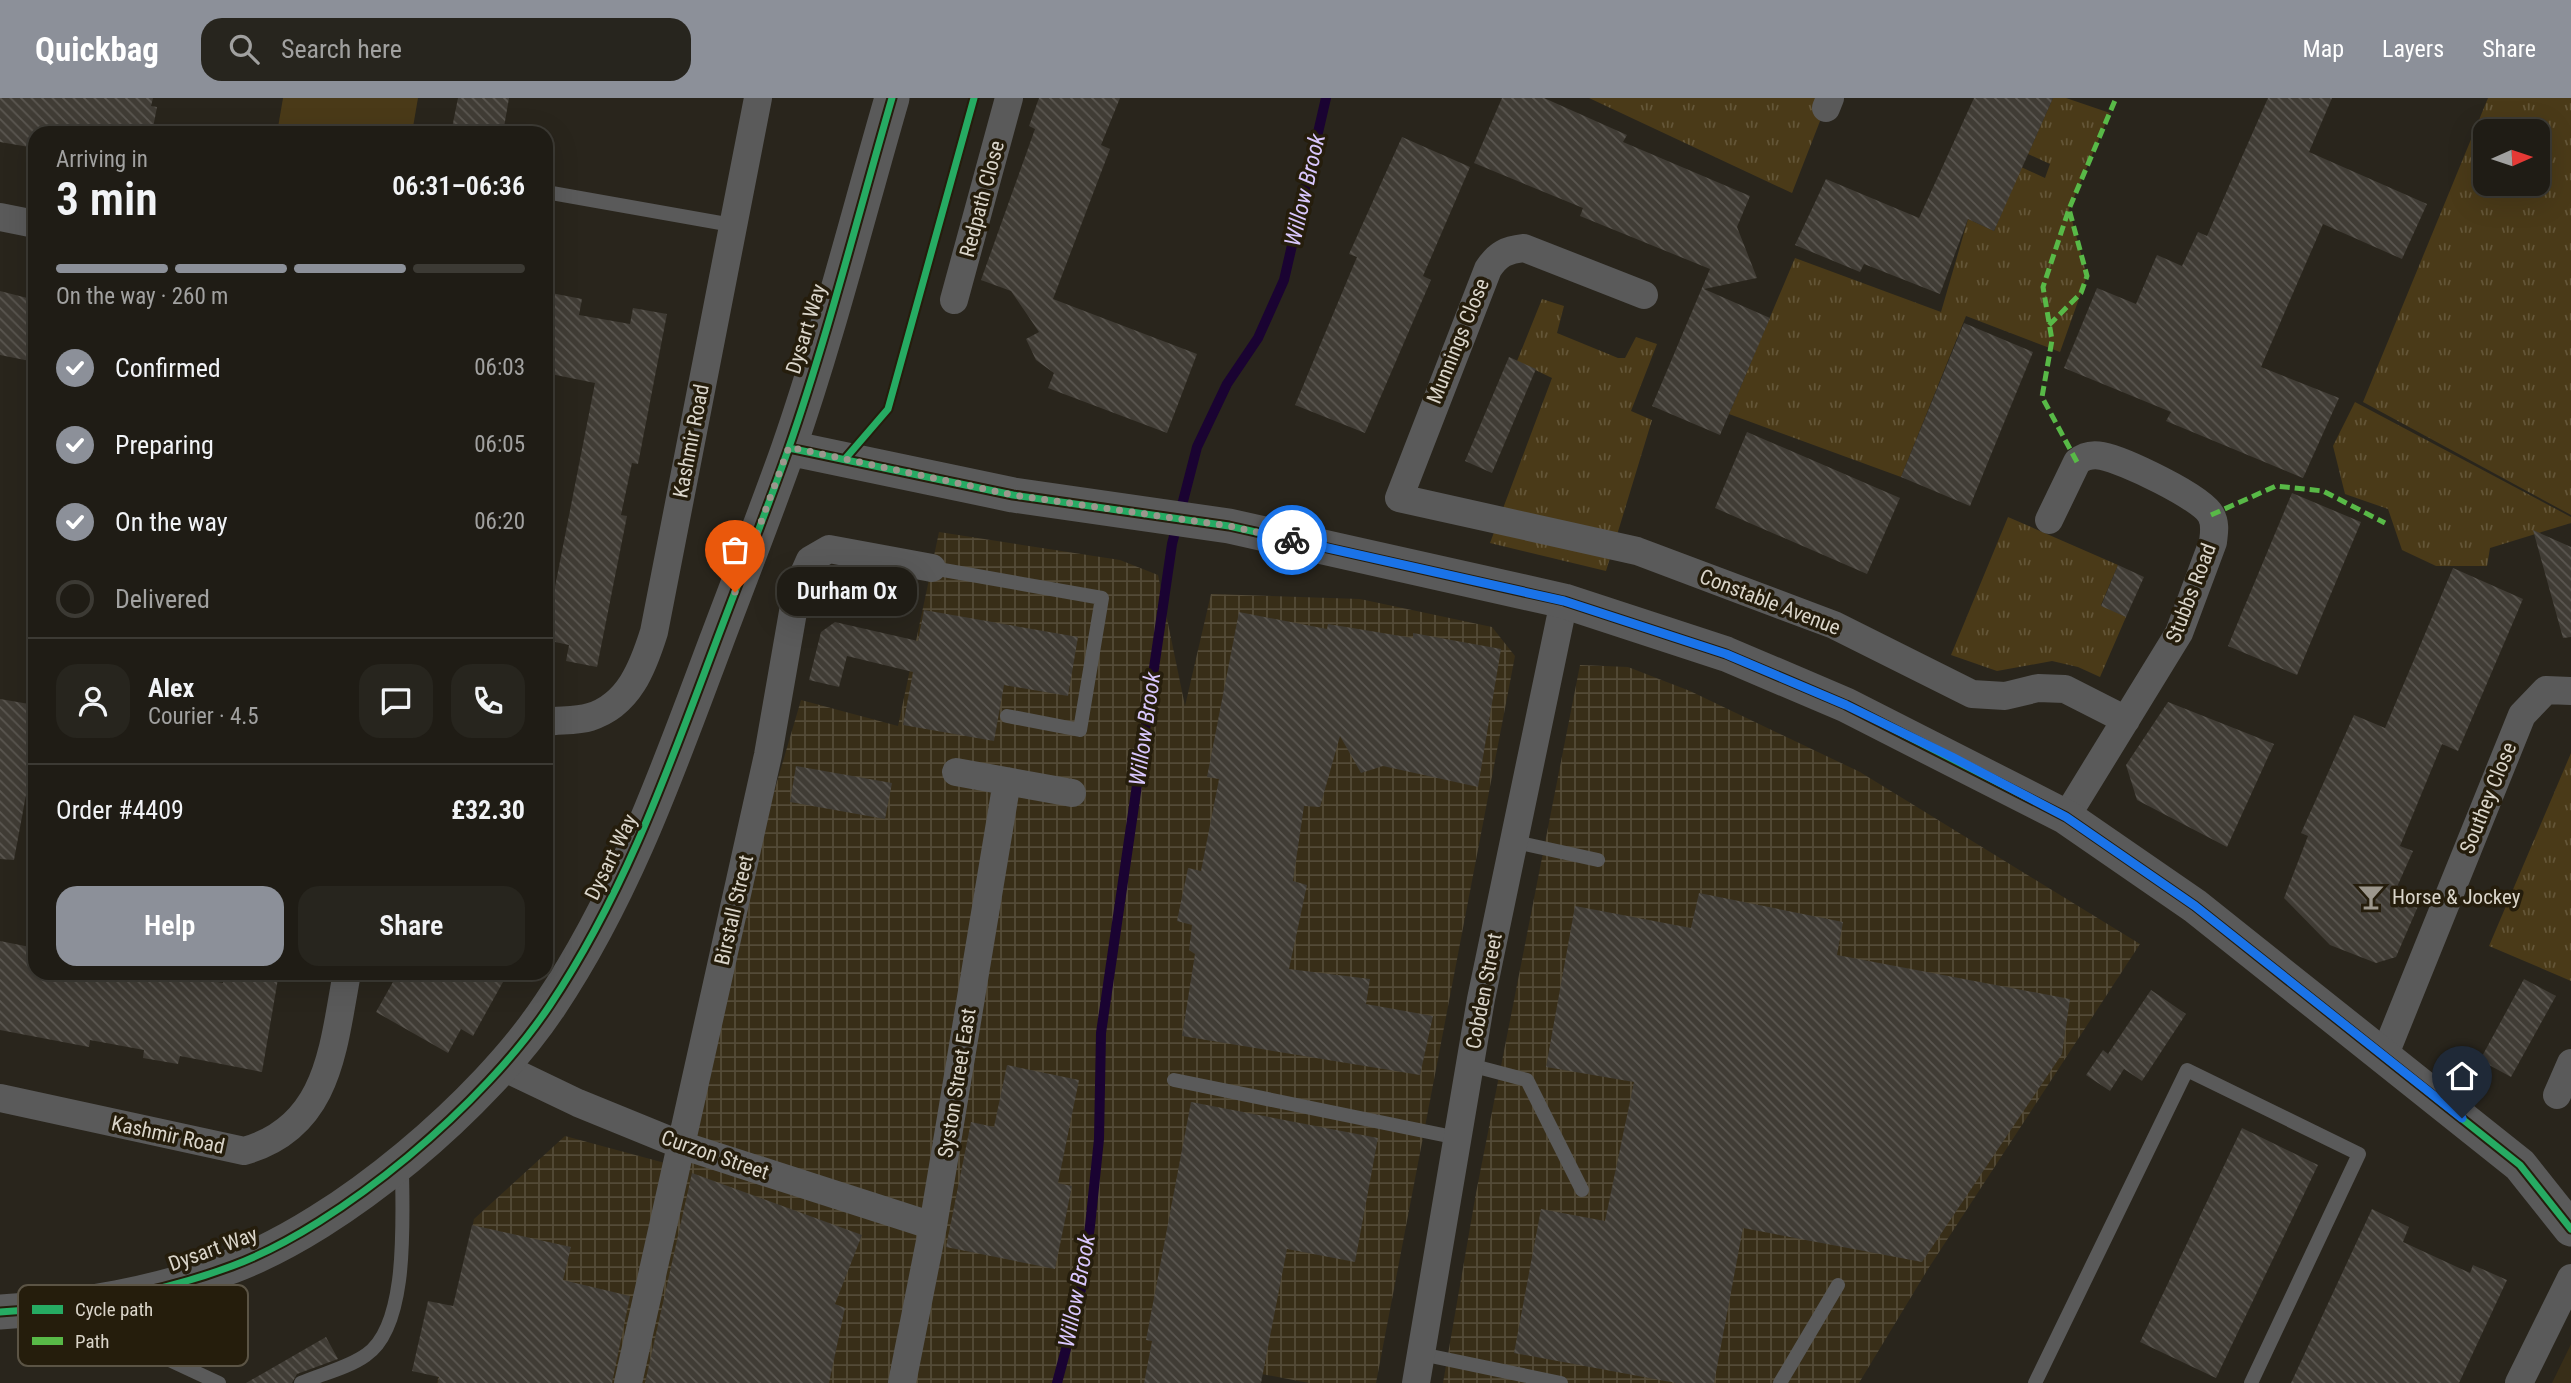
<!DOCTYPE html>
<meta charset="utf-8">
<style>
body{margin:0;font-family:"Roboto Condensed",sans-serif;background:#27251e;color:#f1f3f6;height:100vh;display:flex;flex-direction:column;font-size:26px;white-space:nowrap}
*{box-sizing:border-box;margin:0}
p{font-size:23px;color:#a1a1a0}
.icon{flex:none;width:38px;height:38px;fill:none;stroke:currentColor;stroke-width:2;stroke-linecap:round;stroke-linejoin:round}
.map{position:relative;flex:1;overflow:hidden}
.panel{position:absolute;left:28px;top:28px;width:525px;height:854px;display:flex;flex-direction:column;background:#1f1c15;border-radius:21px;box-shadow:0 7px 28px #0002,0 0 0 2px #3c3a34}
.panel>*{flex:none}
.needle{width:46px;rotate:87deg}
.tools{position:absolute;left:2473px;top:21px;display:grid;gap:14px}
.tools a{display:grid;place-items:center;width:77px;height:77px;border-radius:14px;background:#1f1c15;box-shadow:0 7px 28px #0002,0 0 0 2px #3c3a34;font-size:35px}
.pin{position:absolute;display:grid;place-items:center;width:60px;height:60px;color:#fff;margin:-72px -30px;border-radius:50% 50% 50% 0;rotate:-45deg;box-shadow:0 0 7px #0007}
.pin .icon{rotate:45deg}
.courier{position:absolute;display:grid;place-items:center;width:70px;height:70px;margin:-35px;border:5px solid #1a73e8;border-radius:50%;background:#fff;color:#222;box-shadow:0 2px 9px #0007}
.bubble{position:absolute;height:49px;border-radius:21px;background:#1f1c15;box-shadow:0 7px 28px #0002,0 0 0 2px #3c3a34;font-size:23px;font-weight:600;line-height:49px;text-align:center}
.overview em{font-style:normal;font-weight:600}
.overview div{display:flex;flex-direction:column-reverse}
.overview{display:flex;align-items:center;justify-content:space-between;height:119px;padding:0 28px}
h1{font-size:46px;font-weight:600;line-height:52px}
.bar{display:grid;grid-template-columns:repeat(4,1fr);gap:10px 7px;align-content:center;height:84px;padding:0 28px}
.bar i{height:9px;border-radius:5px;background:#3c3a34}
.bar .on{background:#8c9099}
.bar p{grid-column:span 4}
.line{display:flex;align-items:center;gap:18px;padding:0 28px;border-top:2px solid #3c3a34}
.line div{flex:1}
.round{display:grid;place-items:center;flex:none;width:74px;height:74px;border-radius:21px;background:#27251e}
ol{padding:0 28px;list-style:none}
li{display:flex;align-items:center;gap:21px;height:77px}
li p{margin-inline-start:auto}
li .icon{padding:7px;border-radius:50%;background:#8c9099;color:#fff;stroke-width:4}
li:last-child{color:#a1a1a0}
li i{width:38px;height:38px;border:4px solid #3c3a34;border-radius:50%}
.action{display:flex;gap:14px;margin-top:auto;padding:14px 28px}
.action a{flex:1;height:80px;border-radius:21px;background:#8c9099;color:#fff;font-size:28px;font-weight:600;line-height:80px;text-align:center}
.action a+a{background:#27251e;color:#f1f3f6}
header{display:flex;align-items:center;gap:42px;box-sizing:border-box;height:98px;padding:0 35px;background:#8c9099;color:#fff}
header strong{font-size:33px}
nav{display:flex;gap:38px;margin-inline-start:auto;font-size:24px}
.search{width:490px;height:63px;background:#27251e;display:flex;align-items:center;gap:18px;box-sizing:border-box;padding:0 24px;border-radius:21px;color:#a1a1a0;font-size:26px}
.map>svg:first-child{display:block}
.built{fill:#382e18}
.industrial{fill:url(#industrial-grid)}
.grass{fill:url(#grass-tufts);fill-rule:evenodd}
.green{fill:#4a3a18}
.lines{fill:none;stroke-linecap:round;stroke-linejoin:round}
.stream{stroke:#1a0332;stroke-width:10}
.building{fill:url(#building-back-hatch)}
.service{stroke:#5a5a5a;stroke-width:14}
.minor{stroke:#5a5a5a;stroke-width:28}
.tertiary{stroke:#5a5a5a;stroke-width:35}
.quiet{stroke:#58b947;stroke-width:5;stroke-dasharray:10 5;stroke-linecap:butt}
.cycleway-casing{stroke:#251d0c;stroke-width:11}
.cycleway{stroke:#26ab63;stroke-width:7}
.done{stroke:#9c978d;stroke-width:7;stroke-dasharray:0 12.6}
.route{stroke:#1a73e8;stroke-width:9}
.labels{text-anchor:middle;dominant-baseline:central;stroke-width:7;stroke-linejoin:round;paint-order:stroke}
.street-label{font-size:21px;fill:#dad5ca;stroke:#251d0c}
.poi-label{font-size:21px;fill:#dad5ca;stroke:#251d0c;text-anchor:start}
.water-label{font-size:23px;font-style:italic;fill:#d9c7fd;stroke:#251d0c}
.key{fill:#251d0c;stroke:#5b5445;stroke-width:2}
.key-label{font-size:19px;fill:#dad5ca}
</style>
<header>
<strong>Quickbag</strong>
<div class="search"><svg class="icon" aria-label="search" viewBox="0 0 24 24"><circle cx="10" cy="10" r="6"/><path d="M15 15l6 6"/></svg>Search here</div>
<nav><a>Map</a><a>Layers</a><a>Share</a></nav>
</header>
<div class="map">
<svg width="2571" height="1285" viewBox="0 0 2571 1285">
<defs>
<pattern id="industrial-grid" width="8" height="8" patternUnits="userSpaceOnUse" patternTransform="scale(1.75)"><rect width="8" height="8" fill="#382e18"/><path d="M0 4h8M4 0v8" fill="none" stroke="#544b38"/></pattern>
<pattern id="grass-tufts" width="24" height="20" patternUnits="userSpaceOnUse" patternTransform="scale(1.75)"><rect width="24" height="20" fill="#4a3a18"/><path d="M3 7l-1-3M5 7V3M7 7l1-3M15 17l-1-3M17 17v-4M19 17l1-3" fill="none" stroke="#645638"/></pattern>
<pattern id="building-back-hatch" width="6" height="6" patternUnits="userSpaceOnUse" patternTransform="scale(1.75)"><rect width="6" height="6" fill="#403c35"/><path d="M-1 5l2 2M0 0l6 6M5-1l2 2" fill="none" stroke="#5b5751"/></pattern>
</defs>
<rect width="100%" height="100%" fill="#29251c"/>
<path class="built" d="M2571,1246V1285H2552Z"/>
<path class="industrial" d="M939,434L1120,462L1158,477L1185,608L1211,496L1360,501L1492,529L1515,558L1376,1285H1309L1204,1265L1203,1285H437L474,1121L565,1038L665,1065L801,602L898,628Z
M1580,567L1628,569L1690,593L1860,674L2140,846L1928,1171L1859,1285H1443L1476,1095Z"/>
<path class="grass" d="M1589,0H1829L1792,95Z
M2053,0H2066L2110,15L2069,111L2087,178L2060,254L1966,218L1901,379L1729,316L1795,160L1941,214L1968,121L1994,133L2021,69L2045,80L2050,66L2028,56Z
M2488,0H2571V417L2363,304ZM2485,33H2538V86H2485Z
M1542,201L1564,208L1557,235L1618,260H1625L1636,239L1657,246L1631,313L1652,322L1606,473L1490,445L1552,280L1517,263Z
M2355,304L2571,419V425L2490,450L2487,468H2436L2402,452L2388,411L2345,396L2333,348Z
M2008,419L2118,467L2101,507L2126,519L2100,579L2078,569L2052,563L1997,573L1951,557Z
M2571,655V883L2489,848Z"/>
<path class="green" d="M283,0H418L412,35H277Z"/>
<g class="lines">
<path class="stream" d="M1057,1285L1080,1198L1090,1128L1099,1041L1101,935L1172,446L1197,349L1227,286L1258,240L1284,182L1326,0"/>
</g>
<path class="building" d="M0,0H153L151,8L157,9L152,35H35V50L0,44Z
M458,0H509L503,35H451Z
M1039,0H1120L1101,47L1110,51L1053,201L1197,256L1167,335L1048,290L1054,275L1036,262L1026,241L1039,234L1011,193L981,182L1035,31L1029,28Z
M1502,0H1544L1627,37L1623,44L1750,98L1737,129L1757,180L1704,191L1770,220L1720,337L1652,308L1710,171L1580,118L1583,110L1474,65Z
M1974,0H2053L1994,133L1968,121L1940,196L1864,166L1860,174L1795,147L1826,81L1919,120Z
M2268,0H2332L2309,54L2427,106L2402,161L2323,126L2261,269L2339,300L2303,380L2166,323L2171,314L2064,270L2097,190L2136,206L2157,157L2182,168L2198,134L2207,138Z
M1402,39L1470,69L1423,178L1431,182L1365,335L1295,307L1357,159L1349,156Z
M0,193L35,202V264L0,257Z
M546,194L582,201L579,217L630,226L633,210L667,216L638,366L632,365L621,417L627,418L597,569L566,563L569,547L546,542V497L553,499L595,285L546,275Z
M1964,225L2033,254L1970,408L1901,379Z
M1509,259L1536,271L1492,375L1465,363Z
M1747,334L1900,400L1867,476L1715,410Z
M2292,395L2361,424L2297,577L2228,548Z
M2533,432L2571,449V539L2563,540Z
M2118,467L2144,479L2126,519L2101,508Z
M2453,470L2523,501L2458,653L2442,646L2400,748L2413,753L2396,791L2422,799L2396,859L2376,865L2330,847L2284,800L2308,738L2301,735L2354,617L2385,630Z
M924,512L1078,539L1068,598L1004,587L994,643L903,627L913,574L847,558L839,589L809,582L821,534L835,524L918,543Z
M1239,514L1327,531L1328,526L1413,540V535L1501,551L1478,689L1383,668L1361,675L1340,638L1320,709L1304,708L1293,783L1307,787L1289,871L1370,881L1366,906L1433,918L1420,977L1182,938L1195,856L1189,852L1192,827L1177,823L1188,770L1201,773L1219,681L1207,679Z
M0,601L35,607V648L14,762L0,761Z
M2168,604L2274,646L2227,749L2137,702L2126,667Z
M796,668L892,685L885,721L790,704Z
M1699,795L1843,824L1837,857L2070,901L2062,956L1922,1164L1743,1130L1714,1285H1676L1514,1255L1541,1111L1605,1123L1634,984L1546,969L1575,808L1691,830Z
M0,843L35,850V875H168L223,885L225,875H279L262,974L180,958L178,966L143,960L144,952L90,942L89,949L0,932Z
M398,875H508L473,938L461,931L448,955L376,914Z
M2524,881L2556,898L2511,979L2480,962Z
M2151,892L2186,916L2142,983L2124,971L2110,993L2086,977L2103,952L2108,956Z
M1007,967L1079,982L1058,1085L1072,1088L1055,1171L946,1149L971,1024L994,1029Z
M1191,1004L1378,1040L1355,1164L1287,1151L1261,1285H1144L1152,1243L1146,1242Z
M2242,1030L2318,1067L2216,1280L2140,1244Z
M692,1075L862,1137L835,1206L845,1210L829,1285H645Z
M2372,1111L2409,1129L2403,1144L2470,1175L2473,1167L2507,1182L2459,1285H2291Z
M472,1127L571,1149L563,1182L630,1198L612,1285H438L439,1279L412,1273L428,1203L453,1208Z
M326,1239L338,1261L297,1276L292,1285H246Z"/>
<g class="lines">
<path class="service" d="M546,94L732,127
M932,470L1102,500L1080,632L1007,618
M1515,744L1598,762
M1470,967L1527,982L1582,1092
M1174,982L1458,1040
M109,1204L165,1260L219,1285
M1421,1256L1561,1285
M301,1285C321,1276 348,1270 366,1257C410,1227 402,1116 402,1067
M1780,1285L1838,1187
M2035,1285L2187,972L2359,1056L2251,1285"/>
<path class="minor" d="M1826,10L1830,0
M0,119L35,126
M1644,197L1524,150C1506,152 1498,156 1488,171L1399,400L1637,453L1834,527L1972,596L2005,598L2038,590L2065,591L2126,622
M954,202L1009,0
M2049,422L2077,364C2084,358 2092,356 2102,358C2123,362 2202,399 2211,417C2216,426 2214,435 2213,444L2179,535L2066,719
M546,624C560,622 577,623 590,619C629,607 643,569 654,534L758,0
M956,674L1072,695
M2385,956L2522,617L2546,592L2571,593
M503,969L578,1005L681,1047L933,1128
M2557,997L2571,965
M0,1000L244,1053C330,1029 333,948 347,875
M628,1285L768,657L797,491L810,462L829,451L932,470
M902,1285L933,1128L1007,683
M1416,1285L1481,901L1564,503
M2519,1285L2571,1180"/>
<path class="tertiary" d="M789,350L1013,397L1229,428L1564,503L1726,556L1846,607L2066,719L2195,808L2520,1067L2571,1131
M0,1214C76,1210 160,1195 232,1168C342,1127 485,1005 550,907C625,795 669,669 716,544C740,480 765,417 788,352C828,237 858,117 892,0"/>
<path class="quiet" d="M2049,227L2081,195L2087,178L2069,111
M2077,364L2042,299L2052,242L2043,189L2069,111L2116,0
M2211,417L2276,388L2323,393L2385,425"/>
<g class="cycleway-casing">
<path id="cycleway" d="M789,350L1013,397L1229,428L1564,503L1726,556L1846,607L2066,719L2195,808L2520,1067L2571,1131
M845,361L888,311L974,0
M0,1214C76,1210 160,1195 232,1168C342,1127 485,1005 550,907C625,795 669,669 716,544C740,480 765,417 788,352C828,237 858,117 892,0"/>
</g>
<use href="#cycleway" class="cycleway"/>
</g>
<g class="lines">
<path class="done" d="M735,494L789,349L1013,397L1229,428L1292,442"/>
<path class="route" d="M1292,442L1564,503L1726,556L1846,607L1952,659L2066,719L2195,808L2462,1020"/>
</g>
<defs>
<g id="bar-bare" transform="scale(2.1)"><path d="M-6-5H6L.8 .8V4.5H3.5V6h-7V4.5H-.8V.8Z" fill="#9c978d" stroke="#251d0c" stroke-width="2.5" paint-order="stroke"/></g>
</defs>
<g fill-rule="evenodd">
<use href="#bar-bare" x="2371" y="799"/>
</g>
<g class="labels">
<g class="street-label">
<text transform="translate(982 101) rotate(-75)">Redpath Close</text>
<text transform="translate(806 231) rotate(-73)">Dysart Way</text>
<text transform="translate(1458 243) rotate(-68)">Munnings Close</text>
<text transform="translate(691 343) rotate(-79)">Kashmir Road</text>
<text transform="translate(2191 495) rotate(-69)">Stubbs Road</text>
<text transform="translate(1770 504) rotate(21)">Constable Avenue</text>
<text transform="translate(2488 700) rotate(-68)">Southey Close</text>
<text transform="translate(611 759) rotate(-64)">Dysart Way</text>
<text transform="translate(734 812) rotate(-77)">Birstall Street</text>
<text transform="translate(1484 893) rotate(-79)">Cobden Street</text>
<text transform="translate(957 985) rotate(-81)">Syston Street East</text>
<text transform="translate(168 1037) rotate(12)">Kashmir Road</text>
<text transform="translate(715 1057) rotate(19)">Curzon Street</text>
<text transform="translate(213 1151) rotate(-20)">Dysart Way</text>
</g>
<g class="poi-label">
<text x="2392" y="799">Horse &amp; Jockey</text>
</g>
<g class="water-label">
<text transform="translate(1305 92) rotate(-77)">Willow Brook</text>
<text transform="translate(1145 631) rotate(-82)">Willow Brook</text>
<text transform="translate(1077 1193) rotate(-79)">Willow Brook</text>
</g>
</g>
<rect x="18" y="1187" width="230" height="81" rx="10" class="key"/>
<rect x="32" y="1207" width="31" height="9" fill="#26ab63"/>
<rect x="32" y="1239" width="31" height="8" fill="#58b947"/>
<g class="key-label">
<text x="75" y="1218">Cycle path</text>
<text x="75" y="1250">Path</text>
</g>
</svg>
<div class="tools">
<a><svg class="needle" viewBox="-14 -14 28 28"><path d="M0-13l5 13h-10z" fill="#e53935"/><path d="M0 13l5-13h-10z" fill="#a1a1a0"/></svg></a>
</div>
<div class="pin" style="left:735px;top:494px;background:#ea580c"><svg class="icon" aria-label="bag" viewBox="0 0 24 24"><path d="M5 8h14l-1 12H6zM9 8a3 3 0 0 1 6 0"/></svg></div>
<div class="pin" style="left:2462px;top:1020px;background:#1f2937"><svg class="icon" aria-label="home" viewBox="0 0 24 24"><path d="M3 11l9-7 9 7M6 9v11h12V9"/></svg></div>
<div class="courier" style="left:1292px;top:442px"><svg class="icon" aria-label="bike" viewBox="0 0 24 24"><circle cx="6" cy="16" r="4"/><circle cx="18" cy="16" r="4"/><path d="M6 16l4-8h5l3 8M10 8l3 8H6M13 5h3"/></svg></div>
<div class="bubble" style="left:777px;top:469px;width:140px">Durham Ox</div>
<section class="panel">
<div class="overview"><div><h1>3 min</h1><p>Arriving in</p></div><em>06:31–06:36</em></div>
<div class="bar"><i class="on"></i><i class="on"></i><i class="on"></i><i></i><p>On the way · 260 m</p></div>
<ol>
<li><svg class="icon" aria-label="check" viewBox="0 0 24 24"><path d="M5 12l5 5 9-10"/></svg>Confirmed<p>06:03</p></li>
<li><svg class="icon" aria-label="check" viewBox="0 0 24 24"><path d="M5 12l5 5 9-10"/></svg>Preparing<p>06:05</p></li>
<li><svg class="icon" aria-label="check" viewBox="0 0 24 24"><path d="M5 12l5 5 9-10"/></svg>On the way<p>06:20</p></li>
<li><i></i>Delivered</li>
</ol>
<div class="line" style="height:126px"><a class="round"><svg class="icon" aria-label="person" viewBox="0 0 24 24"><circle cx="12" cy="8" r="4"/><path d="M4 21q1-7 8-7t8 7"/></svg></a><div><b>Alex</b><p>Courier · 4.5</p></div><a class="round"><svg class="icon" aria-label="chat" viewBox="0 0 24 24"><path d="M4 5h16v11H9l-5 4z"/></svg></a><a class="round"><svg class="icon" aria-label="phone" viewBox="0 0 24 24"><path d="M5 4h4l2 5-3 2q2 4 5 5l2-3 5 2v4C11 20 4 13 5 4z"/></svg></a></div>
<div class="line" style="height:91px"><div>Order #4409</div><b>£32.30</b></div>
<div class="action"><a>Help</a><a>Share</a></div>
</section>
</div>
